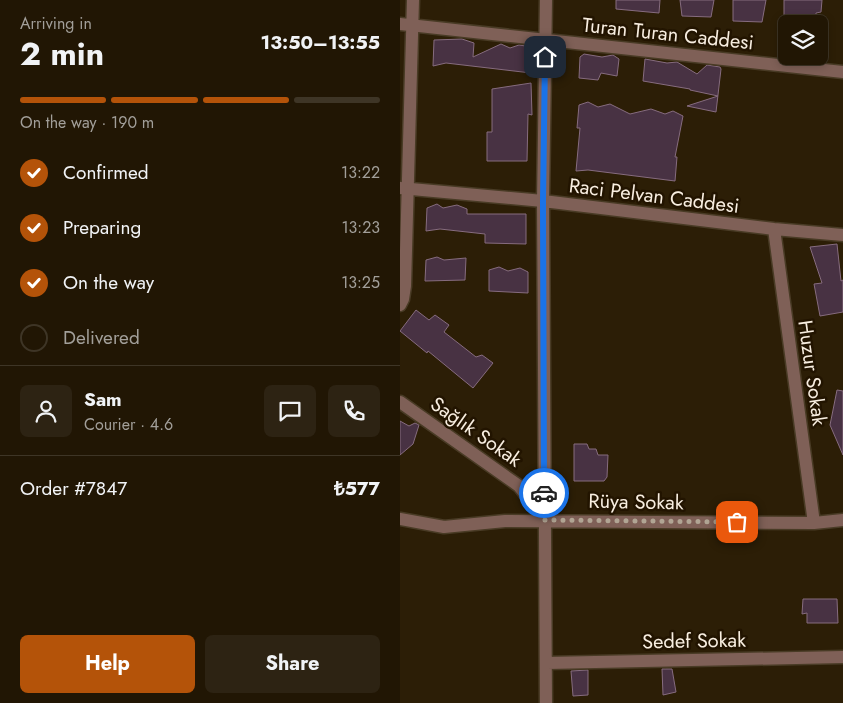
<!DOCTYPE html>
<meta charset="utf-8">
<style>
body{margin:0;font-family:Jost,sans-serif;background:#2d2313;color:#f1f3f6;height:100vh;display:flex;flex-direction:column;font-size:19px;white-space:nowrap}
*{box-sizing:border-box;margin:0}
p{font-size:16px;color:#a29f9a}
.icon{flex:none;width:28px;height:28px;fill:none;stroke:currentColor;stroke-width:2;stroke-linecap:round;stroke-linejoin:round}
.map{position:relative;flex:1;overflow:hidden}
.details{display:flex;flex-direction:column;background:#211604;width:400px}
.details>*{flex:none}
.controls{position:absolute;left:378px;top:15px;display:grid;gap:10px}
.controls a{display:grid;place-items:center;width:50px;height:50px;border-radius:8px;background:#211604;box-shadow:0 2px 8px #0003,0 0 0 1px #3e3526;font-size:25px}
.pin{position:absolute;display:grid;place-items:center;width:42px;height:42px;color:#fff;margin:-21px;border-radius:10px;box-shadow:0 2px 8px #0006}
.courier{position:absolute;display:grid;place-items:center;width:50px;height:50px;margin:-25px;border:4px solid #1a73e8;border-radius:50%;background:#fff;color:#222;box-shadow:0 1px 6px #0007}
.headline em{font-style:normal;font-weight:700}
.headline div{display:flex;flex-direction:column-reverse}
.headline{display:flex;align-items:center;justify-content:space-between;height:85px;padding:0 20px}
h1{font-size:32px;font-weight:700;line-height:38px}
.bar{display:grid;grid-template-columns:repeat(4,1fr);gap:8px 5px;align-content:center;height:60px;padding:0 20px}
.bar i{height:6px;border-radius:4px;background:#3e3526}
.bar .on{background:#b45309}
.bar p{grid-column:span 4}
.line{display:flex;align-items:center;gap:12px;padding:0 20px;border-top:1px solid #3e3526}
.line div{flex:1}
.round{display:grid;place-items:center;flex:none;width:52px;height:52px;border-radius:8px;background:#2d2313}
ol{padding:0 20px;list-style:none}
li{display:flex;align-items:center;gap:15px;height:55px}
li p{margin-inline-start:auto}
li .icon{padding:5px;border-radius:50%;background:#b45309;color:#fff;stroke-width:4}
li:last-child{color:#a29f9a}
li i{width:28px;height:28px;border:2px solid #3e3526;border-radius:50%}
.cta{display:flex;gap:10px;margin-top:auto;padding:10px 20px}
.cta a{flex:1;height:58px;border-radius:8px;background:#b45309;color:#fff;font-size:20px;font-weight:700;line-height:58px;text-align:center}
.cta a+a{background:#2d2313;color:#f1f3f6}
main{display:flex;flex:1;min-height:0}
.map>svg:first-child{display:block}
.building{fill:#483243;stroke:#866c7f}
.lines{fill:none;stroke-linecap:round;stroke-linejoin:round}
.minor-casing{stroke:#493b25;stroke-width:15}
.minor{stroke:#7f6057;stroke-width:12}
.done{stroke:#b1a594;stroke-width:5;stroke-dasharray:0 9}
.route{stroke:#1a73e8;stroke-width:6}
.labels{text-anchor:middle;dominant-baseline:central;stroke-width:5;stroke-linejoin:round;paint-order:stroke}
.street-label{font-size:20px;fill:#f8eee0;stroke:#221400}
</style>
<main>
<section class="details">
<div class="headline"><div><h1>2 min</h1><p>Arriving in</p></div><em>13:50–13:55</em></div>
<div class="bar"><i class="on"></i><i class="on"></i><i class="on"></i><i></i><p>On the way · 190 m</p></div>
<ol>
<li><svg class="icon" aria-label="check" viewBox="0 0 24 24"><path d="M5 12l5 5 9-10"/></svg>Confirmed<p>13:22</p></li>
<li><svg class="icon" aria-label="check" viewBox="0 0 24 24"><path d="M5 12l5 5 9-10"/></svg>Preparing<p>13:23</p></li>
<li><svg class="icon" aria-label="check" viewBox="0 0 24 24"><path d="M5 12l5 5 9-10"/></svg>On the way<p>13:25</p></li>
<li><i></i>Delivered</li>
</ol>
<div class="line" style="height:90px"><a class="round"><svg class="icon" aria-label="person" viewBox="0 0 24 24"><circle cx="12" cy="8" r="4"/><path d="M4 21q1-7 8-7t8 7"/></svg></a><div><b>Sam</b><p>Courier · 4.6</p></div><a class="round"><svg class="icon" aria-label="chat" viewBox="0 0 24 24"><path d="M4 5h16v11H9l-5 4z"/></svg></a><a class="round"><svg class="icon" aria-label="phone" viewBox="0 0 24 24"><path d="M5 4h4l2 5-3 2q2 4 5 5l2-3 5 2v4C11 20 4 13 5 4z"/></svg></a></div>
<div class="line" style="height:65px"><div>Order #7847</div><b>₺577</b></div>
<div class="cta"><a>Help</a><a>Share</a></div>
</section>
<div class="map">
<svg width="443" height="703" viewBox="0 0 443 703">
<rect width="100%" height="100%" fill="#2c1e06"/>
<path class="building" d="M216,0H260L259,13L216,9Z
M280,0H314L311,17L282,16Z
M333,0H366L362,22L333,21Z
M384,0H422L421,12L416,13L415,24H384Z
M62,39L74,43L73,57L101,44L110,48L119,45L132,47L131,73L46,63L33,66L34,40Z
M184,54L202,57L213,55L219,59L217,76L201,73L198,80L179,78L180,57Z
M245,59L267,63L277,62L297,74L307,65L320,67L321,69L316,112L287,106L318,96L290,90V89L243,81Z
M131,83L132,115L128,114L127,161H87V132H92V89Z
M188,102L198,107L210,104L230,114L251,109L265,114L273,111L283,116L275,157H277L275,181L188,170L176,171L180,128H177L179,105Z
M37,204L43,208L57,205L67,209V214H126V244L85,243V234L40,229L26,231L27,208Z
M437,244L441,281L443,280V312L420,316L414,284L422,283L410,247Z
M37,257L44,260L66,258L65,280L25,281L26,260Z
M99,267L108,271L120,268L128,272V293L89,291V270Z
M16,310L29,320L35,315L49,325L44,332L76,357L82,355L93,363L73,388L28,351L27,353L0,331Z
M437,390L443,391V455L430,425Z
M0,421L9,426L15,423L19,425L13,444L0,455Z
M174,444H187L189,449H196L198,455H208L207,477L204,481H174Z
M403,599H437L438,623H407V613L402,614Z
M262,669H272L276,692L263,695Z
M188,670V695L173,696L171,671Z"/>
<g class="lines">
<g class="minor-casing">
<path id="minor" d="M146,0L143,201L146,703
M0,24L443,72
M0,188L143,201L374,229L443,235
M374,229L414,523
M0,305L3,299L5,286L13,0
M0,402L119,486L145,520
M0,519L44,527L105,521L414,523L443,520
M147,663L443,657"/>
</g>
<use href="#minor" class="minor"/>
</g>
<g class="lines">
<path class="done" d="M144,493L145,520L337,522"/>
<path class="route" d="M144,493L143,201L145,57"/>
</g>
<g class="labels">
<g class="street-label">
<text transform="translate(268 34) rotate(6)">Turan Turan Caddesi</text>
<text transform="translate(254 196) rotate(7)">Raci Pelvan Caddesi</text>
<text transform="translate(412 373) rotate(82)">Huzur Sokak</text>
<text transform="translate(76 432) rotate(35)">Sağlık Sokak</text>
<text transform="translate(236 502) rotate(1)">Rüya Sokak</text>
<text transform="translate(294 641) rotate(-1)">Sedef Sokak</text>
</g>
</g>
</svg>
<div class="controls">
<a><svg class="icon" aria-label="layers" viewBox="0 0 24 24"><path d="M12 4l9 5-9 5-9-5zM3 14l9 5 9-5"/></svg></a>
</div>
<div class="pin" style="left:337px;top:522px;background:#ea580c"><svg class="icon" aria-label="bag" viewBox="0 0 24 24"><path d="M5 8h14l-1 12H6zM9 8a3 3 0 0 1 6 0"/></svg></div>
<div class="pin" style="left:145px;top:57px;background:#1f2937"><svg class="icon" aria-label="home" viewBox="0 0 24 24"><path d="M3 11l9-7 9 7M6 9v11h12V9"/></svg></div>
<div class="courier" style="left:144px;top:493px"><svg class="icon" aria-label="car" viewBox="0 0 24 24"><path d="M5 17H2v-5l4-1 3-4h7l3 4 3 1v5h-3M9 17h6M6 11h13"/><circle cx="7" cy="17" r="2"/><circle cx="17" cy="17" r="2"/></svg></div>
</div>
</main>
